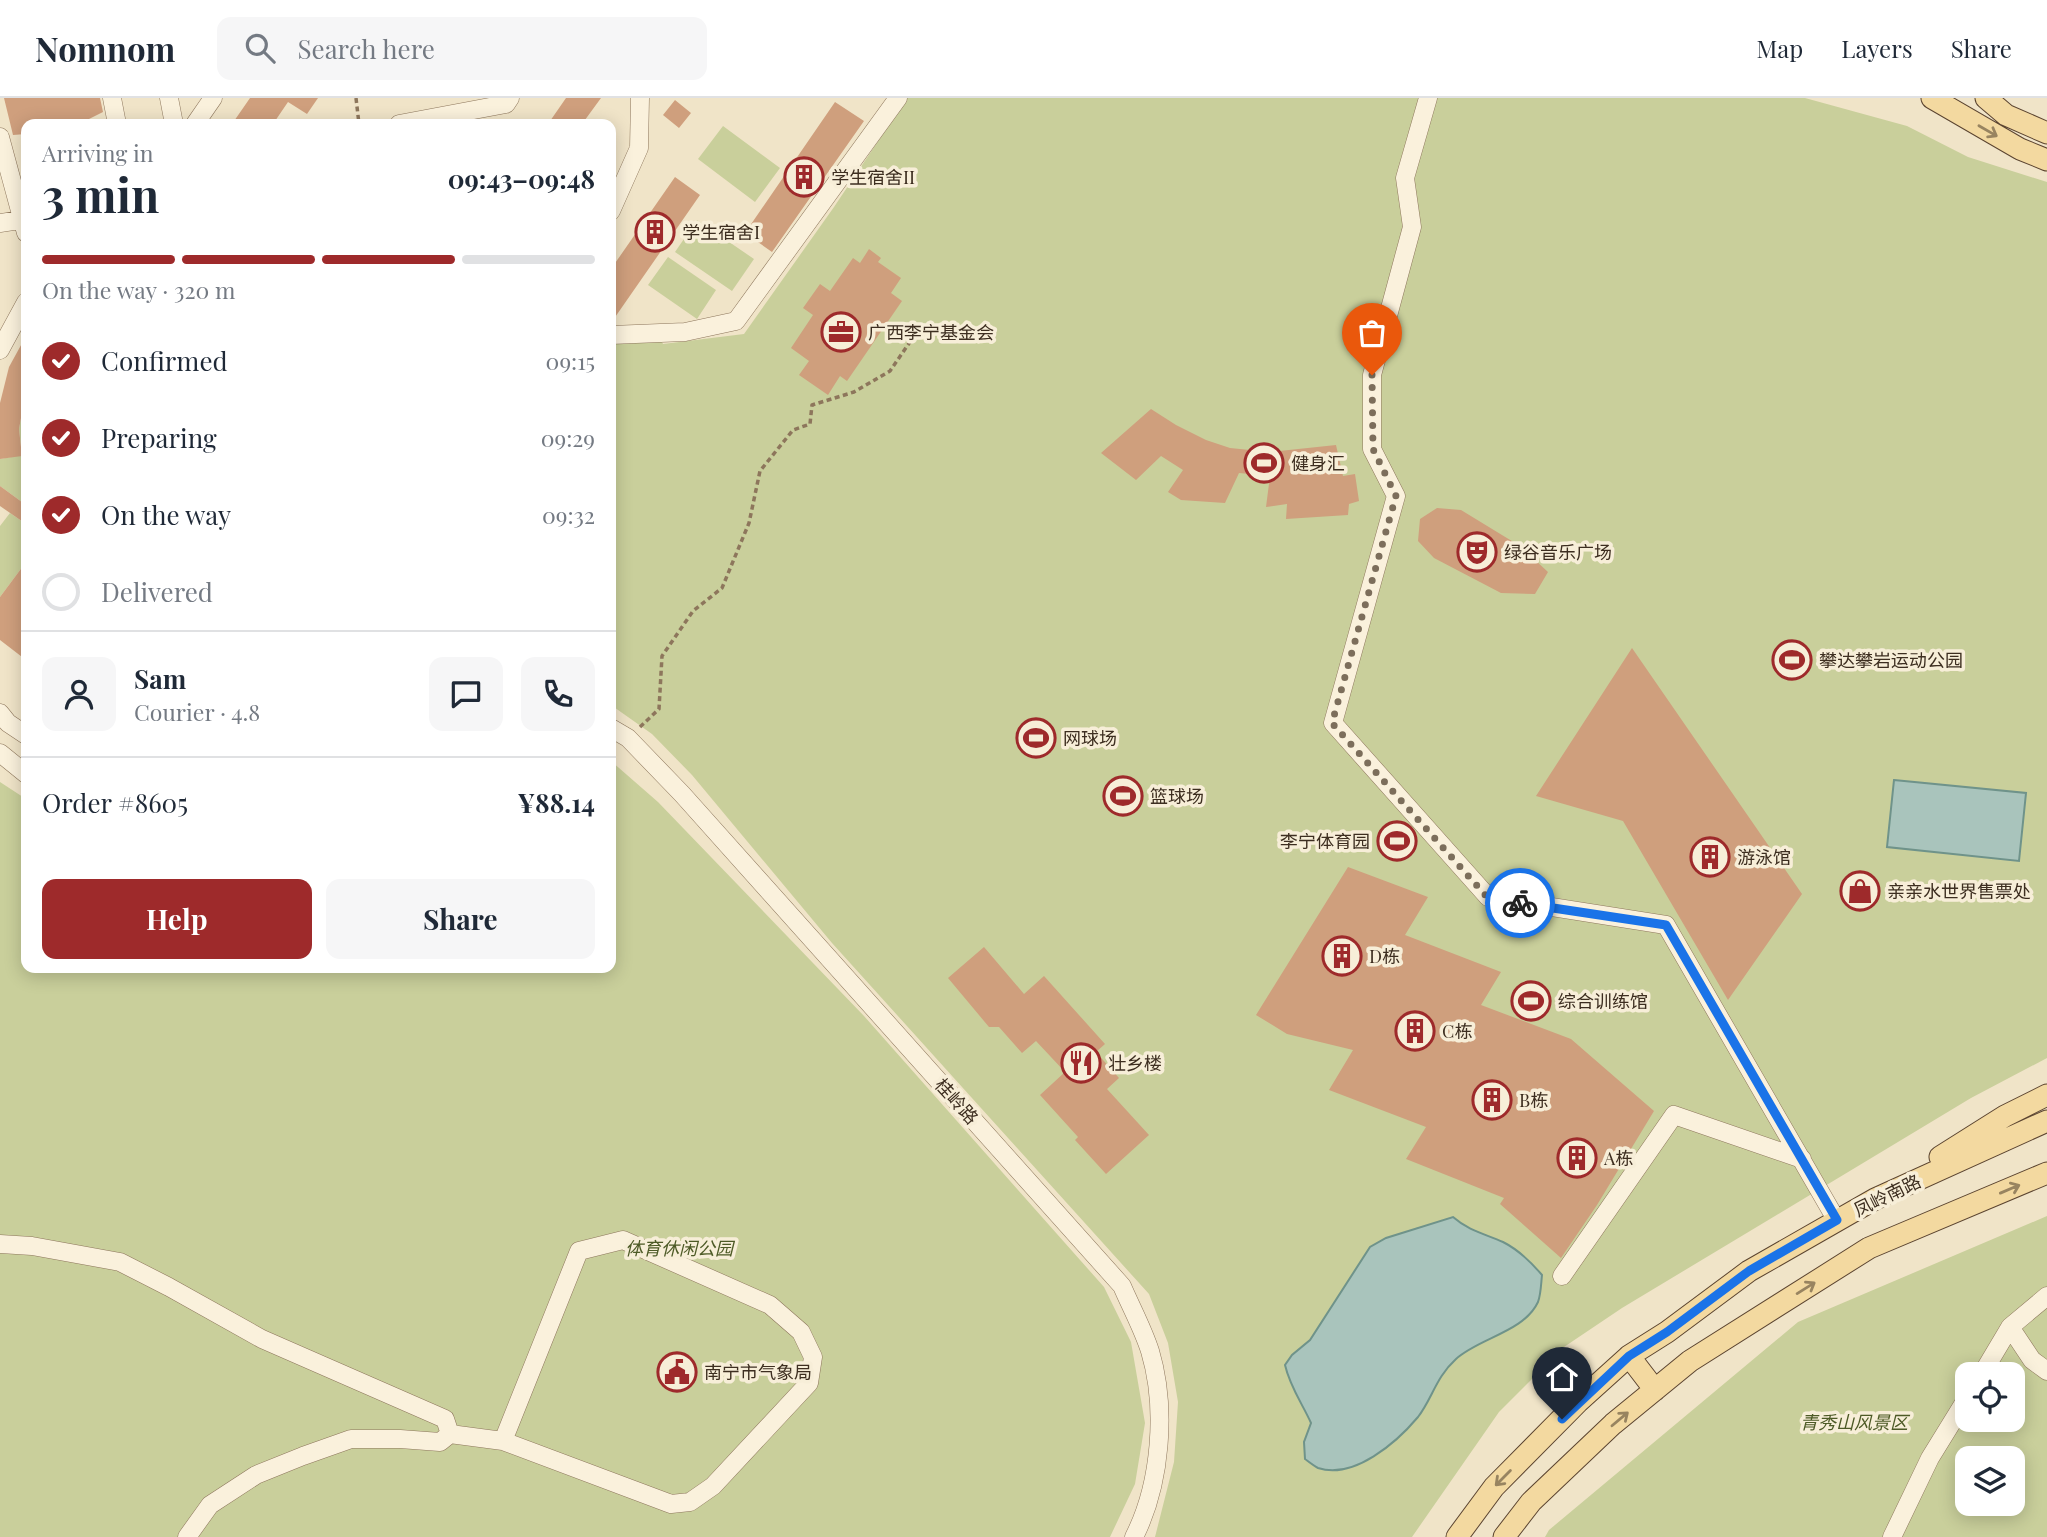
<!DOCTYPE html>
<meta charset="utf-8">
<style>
body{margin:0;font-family:"Playfair Display","Noto Sans SC",serif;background:#f6f6f7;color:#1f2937;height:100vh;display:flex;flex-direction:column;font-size:26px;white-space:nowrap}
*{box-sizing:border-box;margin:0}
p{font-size:23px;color:#747a83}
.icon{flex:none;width:38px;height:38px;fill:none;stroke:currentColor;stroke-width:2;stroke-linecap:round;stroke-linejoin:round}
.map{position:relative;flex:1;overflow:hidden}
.panel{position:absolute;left:21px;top:21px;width:595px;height:854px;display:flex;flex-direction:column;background:#fff;border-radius:14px;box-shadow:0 4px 18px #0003}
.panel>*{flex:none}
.controls{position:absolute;left:1955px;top:1264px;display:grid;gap:14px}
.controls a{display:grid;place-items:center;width:70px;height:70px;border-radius:14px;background:#fff;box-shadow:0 4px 18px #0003;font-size:35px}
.pin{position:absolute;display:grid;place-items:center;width:60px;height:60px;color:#fff;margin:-72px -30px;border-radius:50% 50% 50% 0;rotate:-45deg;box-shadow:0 0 7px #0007}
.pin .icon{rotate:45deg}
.courier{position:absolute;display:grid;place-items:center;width:70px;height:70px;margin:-35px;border:5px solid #1a73e8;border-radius:50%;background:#fff;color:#222;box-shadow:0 2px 9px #0007}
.overview em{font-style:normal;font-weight:700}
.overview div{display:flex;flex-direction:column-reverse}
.overview{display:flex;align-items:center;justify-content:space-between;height:119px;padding:0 21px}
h1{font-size:46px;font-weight:700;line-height:52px}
.bar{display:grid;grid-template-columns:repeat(4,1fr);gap:10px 7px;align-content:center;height:84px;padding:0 21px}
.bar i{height:9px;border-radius:5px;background:#e0e1e3}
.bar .on{background:#9e2a2b}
.bar p{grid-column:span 4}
.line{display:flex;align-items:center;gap:18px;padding:0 21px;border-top:2px solid #e0e1e3}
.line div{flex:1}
.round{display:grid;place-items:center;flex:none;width:74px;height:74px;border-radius:14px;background:#f6f6f7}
ol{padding:0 21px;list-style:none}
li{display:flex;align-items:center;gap:21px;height:77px}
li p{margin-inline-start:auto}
li .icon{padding:7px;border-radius:50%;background:#9e2a2b;color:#fff;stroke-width:4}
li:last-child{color:#747a83}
li i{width:38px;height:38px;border:4px solid #e0e1e3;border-radius:50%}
.button{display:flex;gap:14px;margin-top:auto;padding:14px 21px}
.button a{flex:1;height:80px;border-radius:14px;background:#9e2a2b;color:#fff;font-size:28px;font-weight:700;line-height:80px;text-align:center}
.button a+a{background:#f6f6f7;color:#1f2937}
header{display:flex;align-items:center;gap:42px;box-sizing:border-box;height:98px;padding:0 35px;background:#fff;border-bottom:2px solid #e0e1e3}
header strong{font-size:33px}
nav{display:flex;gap:38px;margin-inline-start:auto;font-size:24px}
.search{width:490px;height:63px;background:#f6f6f7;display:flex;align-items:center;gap:18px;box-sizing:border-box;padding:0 24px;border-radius:14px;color:#747a83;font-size:26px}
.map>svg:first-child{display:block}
.green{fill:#c9cf9b;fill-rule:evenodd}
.water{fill:#a9c4bc;stroke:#6f938a;stroke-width:2}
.building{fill:#cf9f7d}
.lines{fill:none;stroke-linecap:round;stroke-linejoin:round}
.minor-casing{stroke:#8d765c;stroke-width:19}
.major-casing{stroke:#5b4430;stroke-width:23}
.path{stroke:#8d765c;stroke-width:3.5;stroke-dasharray:5 3.5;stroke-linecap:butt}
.minor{stroke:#faf1dc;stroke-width:18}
.major{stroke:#f3d9a0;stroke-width:21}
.oneway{stroke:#988460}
.done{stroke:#7c6e5b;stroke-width:7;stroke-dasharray:0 12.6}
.route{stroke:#1a73e8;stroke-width:9}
.labels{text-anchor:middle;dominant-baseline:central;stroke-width:7;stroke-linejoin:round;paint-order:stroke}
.poi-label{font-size:18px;fill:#3d2e20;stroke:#f7eed8;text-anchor:start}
.street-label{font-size:18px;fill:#3d2e20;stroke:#f7eed8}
.park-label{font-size:18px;font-style:italic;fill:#4d5a26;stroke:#f7eed8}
</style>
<header>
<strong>Nomnom</strong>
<div class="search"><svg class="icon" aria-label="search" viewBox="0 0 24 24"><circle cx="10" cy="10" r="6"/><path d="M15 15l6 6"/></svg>Search here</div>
<nav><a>Map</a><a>Layers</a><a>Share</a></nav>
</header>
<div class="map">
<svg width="2047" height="1439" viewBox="0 0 2047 1439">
<rect width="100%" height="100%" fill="#f0e4c8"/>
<path class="green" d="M907,0H1805L1907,28L1968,59L2047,84V960L1971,1000L1622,1210L1564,1249L1499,1314L1412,1439H1155L1174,1364L1178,1304L1168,1245L1149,1196L832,845L692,677L652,636L611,607V245L661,242L663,246L744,236L834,109Z
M723,28L780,70L755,104L698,61Z
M697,122L754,161L732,193L675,154Z
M668,159L716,192L697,221L648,187Z
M26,293V407L0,388V361L22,357L19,331Z
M10,415L26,426V464L0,499V428Z
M611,663L658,704L864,918L1104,1189L1131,1244L1145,1325L1135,1386L1110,1439H0V684L26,701V870H611Z
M2047,1118V1439H1545L1549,1432L1798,1224ZM1967,1276H2012V1321H1967ZM1967,1360H2012V1405H1967Z"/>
<path class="water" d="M1894,682L2026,695L2019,763L1887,749Z
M1453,1119C1469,1133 1485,1136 1503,1144C1519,1152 1531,1164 1542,1177C1541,1186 1541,1196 1538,1204C1524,1234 1479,1240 1456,1261C1436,1279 1432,1301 1418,1319C1397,1344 1354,1382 1318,1370C1314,1368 1309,1364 1305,1361L1304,1344L1311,1325C1302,1305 1290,1289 1285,1267L1292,1257L1310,1242L1370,1149L1386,1140Z"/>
<path class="building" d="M4,0H100L103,14L79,26H26V36L13,37Z
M250,0H318L307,16L288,4L273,26H232Z
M566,0H601L582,26H548Z
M675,2L691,15L679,30L663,17Z
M835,4L864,23L772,154L745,135Z
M675,79L700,97L611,225V171Z
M869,151L881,160L878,164L901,180L891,195L902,203L847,283L840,278L828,297L799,277L809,263L791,250L813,217L803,210L820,186L830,193L853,160L860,165Z
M26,238V293L19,331L22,358L0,361V305L9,269Z
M1151,311L1176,327L1206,342L1230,350L1270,354L1336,347L1343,378L1355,376L1359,403L1349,406L1348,417L1286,421L1287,406L1266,409L1270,378L1239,375L1225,405L1181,402L1168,394L1183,372L1161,358L1136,382L1101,355Z
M0,388L26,407V426L0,408Z
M1437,410L1461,412L1520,448L1548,474L1535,496L1501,495L1434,460L1418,443L1420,421Z
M26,464V562L0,542V499Z
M1632,550L1802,796L1728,902L1623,723L1536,698Z
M1348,769L1428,799L1405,837L1501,874L1481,907L1571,941L1654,1013L1597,1107L1561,1160L1500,1106L1504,1100L1406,1061L1426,1029L1329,992L1353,952L1287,936L1256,917Z
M984,849L1024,896L1044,878L1105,946L1096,954L1119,980L1107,991L1149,1037L1106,1076L1075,1042L1078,1039L1040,997L1065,974L1036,943L1022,955L999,929H989L948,880Z"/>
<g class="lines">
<g class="minor-casing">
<path id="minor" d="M112,0L117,26
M169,0L174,26
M1428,0L1405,80L1412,129L1372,277V351L1396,398L1333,625L1488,799L1666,827L1837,1123
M195,26L213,0
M399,26L506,6L510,0
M0,39L26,135
M611,113L639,50L640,0
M0,125L26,121
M611,237L685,234L736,223L898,0
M0,252L26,204
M0,615L8,625L26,637
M611,630L628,640L682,696L1122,1188C1131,1209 1143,1231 1150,1253C1167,1310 1161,1386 1134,1439
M0,655L26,676
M0,1146L32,1148L120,1164L169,1189L262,1241L445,1321L450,1336L440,1344L400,1341H351L303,1358L256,1377L210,1407L187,1439
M1562,1178L1674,1017L1802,1061
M2010,1229L2047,1198
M1982,1276L2010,1229L2032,1262L2047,1273
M450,1336L503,1343L579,1153L623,1142L770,1207L801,1234L813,1259L809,1285L713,1388L690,1404L671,1406L503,1343
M1892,1439L1930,1360L1967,1300"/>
</g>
<g class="major-casing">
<path id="major" d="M1932,0L2020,51L2047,62
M1986,0L2006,17L2047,35
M1940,1059L2005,1018L2047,997
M1629,1258L1655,1292
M1457,1439L1494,1389L1578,1304L1629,1258L1667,1234L1749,1173L1875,1101L2047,1023
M1504,1439L1531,1404L1613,1326L1690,1263L1869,1150L2047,1075"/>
</g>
<path class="path" d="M356,0L359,26
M640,629L659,611L662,558L693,513L722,490L749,425L760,373L793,332L810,326L812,307L854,294L890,273L914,238"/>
<use href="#minor" class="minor"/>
<use href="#major" class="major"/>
</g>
<defs><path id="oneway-shaft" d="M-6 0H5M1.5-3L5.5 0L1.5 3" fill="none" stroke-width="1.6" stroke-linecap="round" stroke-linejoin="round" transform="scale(1.75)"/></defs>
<g class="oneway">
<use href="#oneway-shaft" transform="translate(1988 33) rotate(30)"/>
<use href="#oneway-shaft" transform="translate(2010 1091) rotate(-23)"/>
<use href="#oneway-shaft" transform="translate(1806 1190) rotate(-32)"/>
<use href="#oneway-shaft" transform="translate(1620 1321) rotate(-40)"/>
<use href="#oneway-shaft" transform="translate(1503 1380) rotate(135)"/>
</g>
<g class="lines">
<path class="done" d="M1372,277L1373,351L1396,398L1332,625L1488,800L1520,805"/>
<path class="route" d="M1520,805L1666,827L1837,1122L1749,1173L1667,1234L1629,1258L1562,1321"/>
</g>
<defs>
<g id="building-ring" transform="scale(2.0125)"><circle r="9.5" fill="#f7eed8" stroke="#9e2a2b" stroke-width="1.5"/><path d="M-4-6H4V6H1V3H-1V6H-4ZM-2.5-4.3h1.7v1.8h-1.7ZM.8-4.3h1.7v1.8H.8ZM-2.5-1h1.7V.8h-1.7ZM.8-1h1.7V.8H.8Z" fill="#9e2a2b"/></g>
<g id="office-ring" transform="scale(2.0125)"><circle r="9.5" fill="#f7eed8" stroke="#9e2a2b" stroke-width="1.5"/><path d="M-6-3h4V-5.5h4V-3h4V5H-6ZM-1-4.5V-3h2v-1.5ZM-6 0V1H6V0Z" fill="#9e2a2b"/></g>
<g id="stadium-ring" transform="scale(2.0125)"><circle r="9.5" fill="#f7eed8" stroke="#9e2a2b" stroke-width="1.5"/><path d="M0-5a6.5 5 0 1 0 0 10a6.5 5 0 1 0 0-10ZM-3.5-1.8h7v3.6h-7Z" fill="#9e2a2b"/></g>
<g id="theatre-ring" transform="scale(2.0125)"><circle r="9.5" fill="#f7eed8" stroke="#9e2a2b" stroke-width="1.5"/><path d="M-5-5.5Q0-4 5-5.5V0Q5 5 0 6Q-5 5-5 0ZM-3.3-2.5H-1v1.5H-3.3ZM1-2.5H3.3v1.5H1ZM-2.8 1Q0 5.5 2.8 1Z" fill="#9e2a2b"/></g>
<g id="shop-ring" transform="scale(2.0125)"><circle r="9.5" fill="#f7eed8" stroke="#9e2a2b" stroke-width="1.5"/><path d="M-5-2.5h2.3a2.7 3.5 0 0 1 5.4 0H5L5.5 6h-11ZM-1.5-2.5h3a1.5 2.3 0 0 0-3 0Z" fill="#9e2a2b"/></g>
<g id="restaurant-ring" transform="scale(2.0125)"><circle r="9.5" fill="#f7eed8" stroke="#9e2a2b" stroke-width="1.5"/><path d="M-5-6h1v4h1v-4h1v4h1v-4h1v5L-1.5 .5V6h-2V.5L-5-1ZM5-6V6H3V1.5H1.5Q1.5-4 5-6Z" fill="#9e2a2b"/></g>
<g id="civic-ring" transform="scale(2.0125)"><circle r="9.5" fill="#f7eed8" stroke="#9e2a2b" stroke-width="1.5"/><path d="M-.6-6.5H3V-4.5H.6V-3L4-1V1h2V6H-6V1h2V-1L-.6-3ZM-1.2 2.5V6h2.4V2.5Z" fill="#9e2a2b"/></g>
</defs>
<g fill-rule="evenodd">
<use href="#building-ring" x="804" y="79"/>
<use href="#building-ring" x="655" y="134"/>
<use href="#office-ring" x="841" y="234"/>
<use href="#stadium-ring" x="1264" y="365"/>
<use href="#theatre-ring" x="1477" y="454"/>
<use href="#stadium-ring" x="1792" y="562"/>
<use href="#stadium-ring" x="1036" y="640"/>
<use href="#stadium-ring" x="1123" y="698"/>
<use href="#stadium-ring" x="1397" y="743"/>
<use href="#building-ring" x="1710" y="759"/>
<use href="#shop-ring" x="1860" y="793"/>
<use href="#building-ring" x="1342" y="858"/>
<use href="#stadium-ring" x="1531" y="903"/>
<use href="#building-ring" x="1415" y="933"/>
<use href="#restaurant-ring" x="1081" y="965"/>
<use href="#building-ring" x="1492" y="1002"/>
<use href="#building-ring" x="1577" y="1060"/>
<use href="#civic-ring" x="677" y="1274"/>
</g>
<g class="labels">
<g class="poi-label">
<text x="831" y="79">学生宿舍II</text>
<text x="682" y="134">学生宿舍I</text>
<text x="868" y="234">广西李宁基金会</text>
<text x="1291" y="365">健身汇</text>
<text x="1504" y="454">绿谷音乐广场</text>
<text x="1819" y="562">攀达攀岩运动公园</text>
<text x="1063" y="640">网球场</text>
<text x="1150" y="698">篮球场</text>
<text x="1370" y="743" text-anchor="end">李宁体育园</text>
<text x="1737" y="759">游泳馆</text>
<text x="1887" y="793">亲亲水世界售票处</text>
<text x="1369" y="858">D栋</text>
<text x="1558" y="903">综合训练馆</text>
<text x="1442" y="933">C栋</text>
<text x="1108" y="965">壮乡楼</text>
<text x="1519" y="1002">B栋</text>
<text x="1604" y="1060">A栋</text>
<text x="704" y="1274">南宁市气象局</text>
</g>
<g class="street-label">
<text transform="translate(957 1003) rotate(48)">桂岭路</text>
<text transform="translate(1887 1097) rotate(-26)">凤岭南路</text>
</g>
<g class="park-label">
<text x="679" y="1150">体育休闲公园</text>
<text x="1854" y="1324">青秀山风景区</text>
</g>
</g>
</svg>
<div class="controls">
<a><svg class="icon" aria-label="locate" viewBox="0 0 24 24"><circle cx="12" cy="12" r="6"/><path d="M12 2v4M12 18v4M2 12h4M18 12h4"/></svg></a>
<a><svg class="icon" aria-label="layers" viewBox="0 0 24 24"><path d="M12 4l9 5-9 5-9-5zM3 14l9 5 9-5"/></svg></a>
</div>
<div class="pin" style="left:1372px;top:277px;background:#ea580c"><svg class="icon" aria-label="bag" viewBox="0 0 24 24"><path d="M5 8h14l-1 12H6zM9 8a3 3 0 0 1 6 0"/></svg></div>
<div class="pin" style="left:1562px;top:1321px;background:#1f2937"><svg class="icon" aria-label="home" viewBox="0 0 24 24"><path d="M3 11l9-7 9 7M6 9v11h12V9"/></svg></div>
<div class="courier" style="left:1520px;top:805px"><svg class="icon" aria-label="bike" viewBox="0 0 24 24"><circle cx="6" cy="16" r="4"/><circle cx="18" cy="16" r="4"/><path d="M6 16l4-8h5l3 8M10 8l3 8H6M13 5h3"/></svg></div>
<section class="panel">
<div class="overview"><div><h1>3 min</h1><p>Arriving in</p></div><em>09:43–09:48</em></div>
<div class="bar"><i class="on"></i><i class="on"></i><i class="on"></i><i></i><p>On the way · 320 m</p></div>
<ol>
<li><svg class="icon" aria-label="check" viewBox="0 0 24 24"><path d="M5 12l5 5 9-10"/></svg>Confirmed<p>09:15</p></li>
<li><svg class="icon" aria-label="check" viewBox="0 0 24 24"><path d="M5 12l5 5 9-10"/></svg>Preparing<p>09:29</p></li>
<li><svg class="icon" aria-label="check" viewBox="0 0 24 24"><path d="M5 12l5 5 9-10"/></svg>On the way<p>09:32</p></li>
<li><i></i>Delivered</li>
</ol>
<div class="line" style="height:126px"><a class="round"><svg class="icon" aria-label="person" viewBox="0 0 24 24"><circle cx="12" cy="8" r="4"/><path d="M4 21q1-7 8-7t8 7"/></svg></a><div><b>Sam</b><p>Courier · 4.8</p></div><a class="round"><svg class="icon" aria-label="chat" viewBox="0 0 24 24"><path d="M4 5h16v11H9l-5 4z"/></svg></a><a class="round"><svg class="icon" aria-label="phone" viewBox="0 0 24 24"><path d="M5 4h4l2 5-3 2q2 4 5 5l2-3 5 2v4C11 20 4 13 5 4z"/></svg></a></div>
<div class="line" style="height:91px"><div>Order #8605</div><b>¥88.14</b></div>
<div class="button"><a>Help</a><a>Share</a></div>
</section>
</div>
